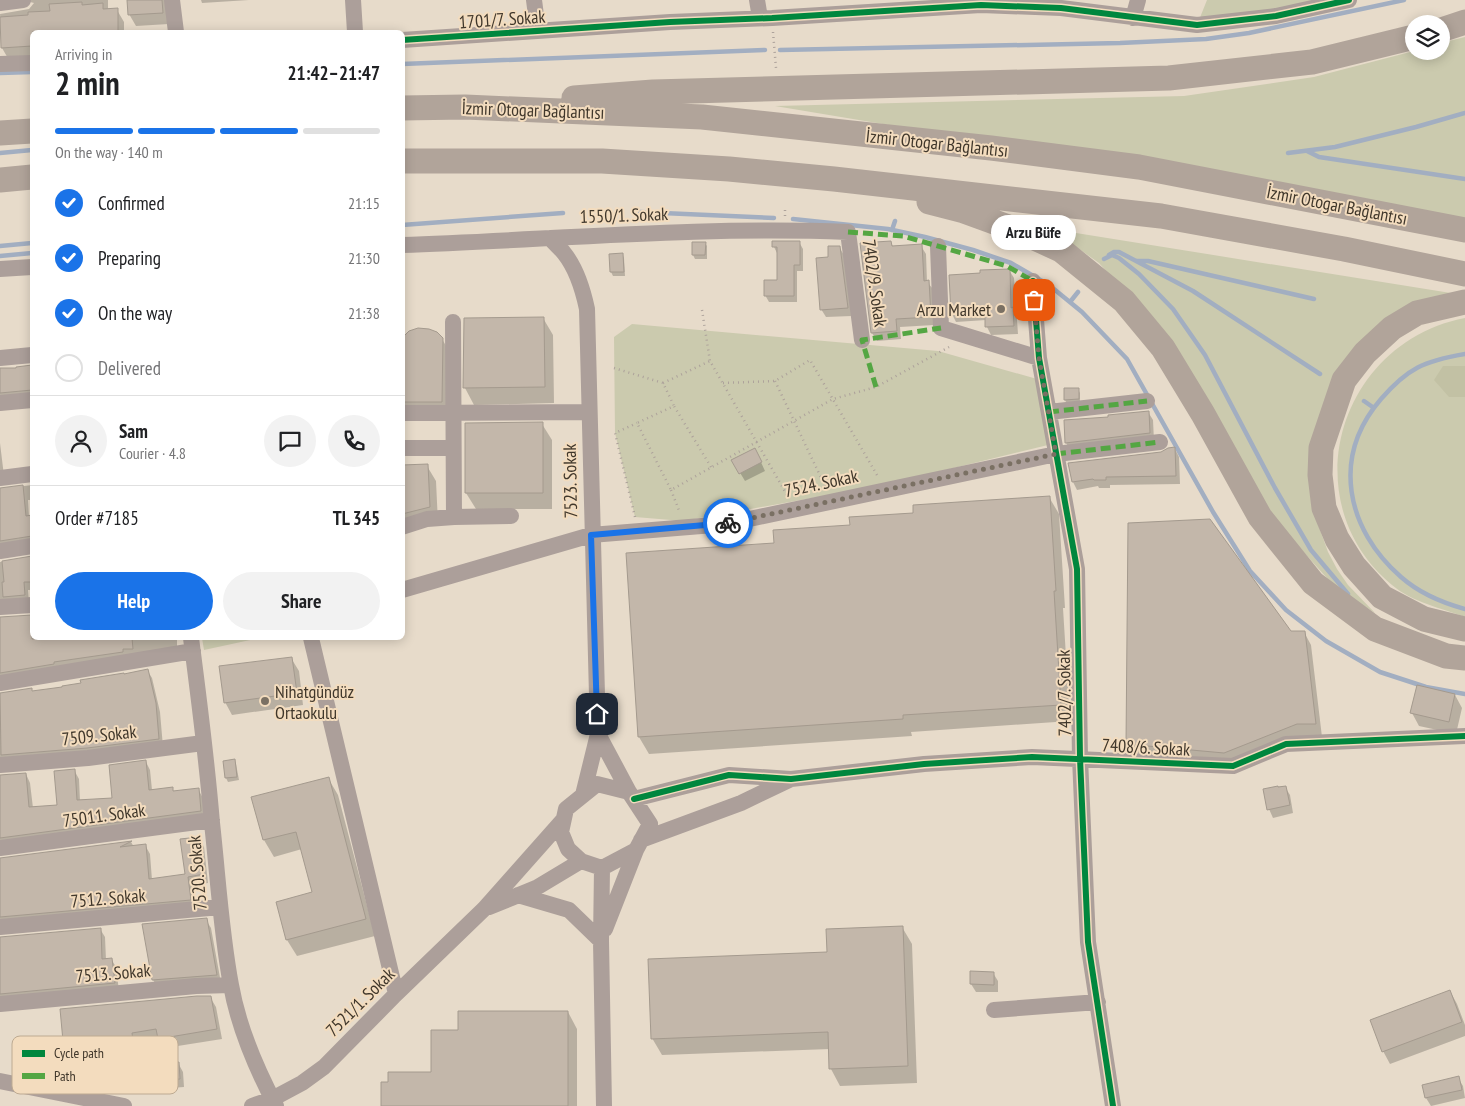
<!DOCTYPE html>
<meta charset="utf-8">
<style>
body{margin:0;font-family:"PT Sans Narrow",sans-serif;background:#f2f2f2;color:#202124;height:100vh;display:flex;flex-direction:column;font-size:19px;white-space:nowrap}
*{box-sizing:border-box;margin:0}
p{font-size:16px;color:#757577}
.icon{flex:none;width:28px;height:28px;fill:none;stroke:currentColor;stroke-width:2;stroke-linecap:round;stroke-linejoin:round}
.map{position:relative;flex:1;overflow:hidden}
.details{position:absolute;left:30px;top:30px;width:375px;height:610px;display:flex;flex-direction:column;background:#fff;border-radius:8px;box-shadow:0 2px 12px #0003}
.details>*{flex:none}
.tools{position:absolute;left:1405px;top:15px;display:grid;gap:10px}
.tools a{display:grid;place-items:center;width:45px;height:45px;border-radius:50%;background:#fff;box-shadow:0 2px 12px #0003;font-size:25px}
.pin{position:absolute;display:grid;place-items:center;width:42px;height:42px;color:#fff;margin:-21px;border-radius:10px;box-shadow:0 2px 8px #0006}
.courier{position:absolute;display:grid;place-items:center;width:50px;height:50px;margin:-25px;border:4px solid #1a73e8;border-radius:50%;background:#fff;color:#222;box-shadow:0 1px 6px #0007}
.bubble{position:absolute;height:35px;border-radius:18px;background:#fff;box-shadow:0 2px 12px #0003;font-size:16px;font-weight:700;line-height:35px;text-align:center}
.head em{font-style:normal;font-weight:700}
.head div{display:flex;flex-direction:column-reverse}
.head{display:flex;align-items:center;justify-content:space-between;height:85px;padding:0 25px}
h1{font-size:32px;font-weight:700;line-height:38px}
.bar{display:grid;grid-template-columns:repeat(4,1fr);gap:8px 5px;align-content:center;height:60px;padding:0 25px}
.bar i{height:6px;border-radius:4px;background:#e0e0e0}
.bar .current{background:#1a73e8}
.bar p{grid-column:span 4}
.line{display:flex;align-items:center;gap:12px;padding:0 25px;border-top:1px solid #e0e0e0}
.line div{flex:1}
.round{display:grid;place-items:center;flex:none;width:52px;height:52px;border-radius:26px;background:#f2f2f2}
ol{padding:0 25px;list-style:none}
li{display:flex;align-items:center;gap:15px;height:55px}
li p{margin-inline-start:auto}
li .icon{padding:5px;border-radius:50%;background:#1a73e8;color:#fff;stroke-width:4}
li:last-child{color:#757577}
li i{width:28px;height:28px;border:2px solid #e0e0e0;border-radius:50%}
.primary-button{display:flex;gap:10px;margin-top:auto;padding:10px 25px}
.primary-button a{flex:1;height:58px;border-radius:30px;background:#1a73e8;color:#fff;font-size:20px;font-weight:700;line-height:58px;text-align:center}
.primary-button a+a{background:#f2f2f2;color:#202124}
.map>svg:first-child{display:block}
.green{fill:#cbcaae}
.forest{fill:#c2c1a4}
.shadow{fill:#0003;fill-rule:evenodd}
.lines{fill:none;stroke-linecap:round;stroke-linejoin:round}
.stream{stroke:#a2aec1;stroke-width:4.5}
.building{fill:#c3b7aa;stroke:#a49a8e}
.path{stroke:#ada29b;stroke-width:2.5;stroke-dasharray:1 4;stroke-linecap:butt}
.minor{stroke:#ac9f9a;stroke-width:16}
.highway{stroke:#b1a49a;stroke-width:25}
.quiet{stroke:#54a643;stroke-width:5;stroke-dasharray:10 5;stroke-linecap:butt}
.cycleway-casing{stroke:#f3dcbe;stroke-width:9}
.cycleway{stroke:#00873e;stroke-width:6}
.done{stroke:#7a7063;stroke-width:5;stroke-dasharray:0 9}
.route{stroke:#1a73e8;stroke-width:6}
.poi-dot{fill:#7a7063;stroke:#f3dcbe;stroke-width:2}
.labels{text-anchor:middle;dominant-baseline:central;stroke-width:4;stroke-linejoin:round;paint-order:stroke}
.street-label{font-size:18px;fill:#40372b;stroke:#f3dcbe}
.poi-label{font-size:18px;fill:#40372b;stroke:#f3dcbe;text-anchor:end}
.key{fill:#f3dcbe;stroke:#bdaa92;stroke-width:1}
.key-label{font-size:14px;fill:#40372b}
</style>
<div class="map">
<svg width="1465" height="1106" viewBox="0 0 1465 1106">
<rect width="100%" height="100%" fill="#e7dbca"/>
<path class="green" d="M1207,0H1349L1197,25Z
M1465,37V221L775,106L1184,96L1314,77L1414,51H1441V43Z
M1051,229L1457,294L1355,352L1315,516L1328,552L1337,569L1348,585L1375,613L1336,588L1269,514L1156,326L1099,263Z
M1465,318V617C1441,608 1412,602 1392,585C1291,501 1339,342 1465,318Z
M632,324L938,351L1037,379L1048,445L884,485L790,502L683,521L635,517L615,433L614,337Z
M202,638H259L204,650Z"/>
<path class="forest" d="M1443,366H1465V397H1449L1434,380Z"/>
<path class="shadow" d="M0,0H108V10H117L124,22V32H32V58L9,60L2,48L0,14L29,9L34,3L30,2Z
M128,0H168L169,24L136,26L129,14Z
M201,0H249L202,3Z
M799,242L803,249V271H797V302H769L765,295L778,282L777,253L774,247Z
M891,242L893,247L921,246L926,254L927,282L933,289L934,325L900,327L901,339L877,341L872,333Z
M693,243H705L707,246V259H695L693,255Z
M839,247L844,255L852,316L826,317L821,309L829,259Z
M622,254L624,258L625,276H613L611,272V255Z
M1009,270L1014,278L1018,334L991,335L987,327L986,320L956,322L952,314L950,276Z
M543,318L553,335L554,403L474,405L465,388Z
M402,339H442L452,356V419H402Z
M32,366V398L0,402V370H17V368Z
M1065,389H1078L1080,393V402L1067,404L1065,400Z
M30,411H32V432Z
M1148,412L1153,420L1154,441L1071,451L1066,443L1110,418Z
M542,424L552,440V509H476L466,493Z
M0,443L4,476L0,478Z
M1175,449L1179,457L1180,484L1110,485V488H1099L1098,486L1077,490L1073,482Z
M759,458L765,471L745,481L733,461Z
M427,466L436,481L438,523L402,532V467Z
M32,485V500H28L29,517H32V545L0,552V489Z
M1049,497L1059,514L1065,608H1063L1070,721L911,732L912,736L649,754L639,737L627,554L775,544L851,526L914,514Z
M32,557V590H28L29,603L0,607V562Z
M32,616V638H177V649L0,679V618Z
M1290,632H1304L1311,645L1322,737L1232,765L1135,756L1127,743Z
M291,658L299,671L303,705L232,715L225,702Z
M147,670L152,678L160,712L163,747L0,765V694L24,690L26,693L63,688Z
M1455,695L1462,708L1456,734L1419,726L1412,713Z
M234,760L236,764L239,780L228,782L226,778L224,762Z
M146,762L150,770L152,790L172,788L174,792L198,789L203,798L205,819L0,849V775L26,774L30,783L33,808L59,806L74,770L79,779L80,801L113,799Z
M328,778L338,795L375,936L297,956L287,940L313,893L302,849L274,857L264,840Z
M1285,787L1290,795L1293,813L1273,818L1269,809Z
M199,838L204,847L208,883L192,885L195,908L0,928V859L131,842L134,847L145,845L150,854L152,880L186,875Z
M206,920L211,928L221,983L158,988L153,980Z
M902,927L912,944L917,1083L840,1086L831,1069L830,1049L662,1055L652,1038L828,953Z
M100,929L105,937L106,960L111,959L116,967L119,991L0,1003V938Z
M993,973L998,981V992H976L971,984Z
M1450,991L1457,1004L1465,1025V1036L1390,1064L1383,1051Z
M210,997L216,1007L222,1039L165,1048L160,1039L137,1043L138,1050L109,1053L106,1047L70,1050L64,1040L62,1010ZM108,1035V1038L67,1042V1039Z
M568,1012L577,1029V1106H383L432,1074L459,1031Z
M178,1063L183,1072L184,1087L170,1088L165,1080Z
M1458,1078L1463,1086L1465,1098L1431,1106L1426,1098L1424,1086Z"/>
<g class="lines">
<path class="stream" d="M780,50L1120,43L1206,39L1249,33L1404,0
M402,64L765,50
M0,73L32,72
M1307,151L1319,157L1465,179
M0,153L32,150
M1288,153L1335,147L1416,127L1465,113
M640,212L774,218
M793,219L888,229L925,237L973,250L1011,263L1049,285L1082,312L1127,359L1213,512L1250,571L1286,610L1326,641L1380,672L1426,687L1465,694
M402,225L563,213
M892,230L895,221
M0,246L32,243
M1109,255L1114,252H1119L1193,291L1320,374
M0,256L32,253
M1104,259L1112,255L1119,258L1139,274L1173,309L1205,355L1275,488L1311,550L1348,594
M1137,261H1148L1314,299
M1070,302L1078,292
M1465,354C1424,361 1408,368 1381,399C1331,457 1346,529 1401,577C1418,592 1443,603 1465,609
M1364,401L1374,408"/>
</g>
<path class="building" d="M127,0H162L163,13L128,15Z
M82,2V5L103,3V9L118,8V32H32V46L1,48L0,17L28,15V12L50,11L49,4Z
M772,241H800V265H794V296H764V280H777V247H772Z
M891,241L892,246L922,244L924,281L929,280L931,317L896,319L897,331L871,333L860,243Z
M692,242H706L705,255H692Z
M828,246H840L848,308L820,310L816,258L828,257Z
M623,253L624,272H610L609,254Z
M1010,269L1011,308L1013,307L1014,326L985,327V312L951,314L949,275L980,273V270Z
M544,317L545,387L463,388L464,318Z
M418,328L429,329L437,332L443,338L442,402H402V338L409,331Z
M32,365V390L0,393V368H16V367Z
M1064,388H1079V399L1064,400Z
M1149,411L1150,433L1065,443L1064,420L1108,417V415Z
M543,422V493H465V423Z
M1175,447L1176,476L1106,477V480H1094L1093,479L1072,482L1068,463L1161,452L1168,448Z
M755,448L762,462L739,474L731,460Z
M428,464L430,507L402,514V465Z
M23,485L26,516L32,515V536L0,541V488Z
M1050,496L1056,591H1054L1061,705L903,715V719L638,737L626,553L774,543L773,530L850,525L849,517L913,513V505Z
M1210,519L1291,631H1305L1316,724H1297L1224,753L1126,744L1128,523Z
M32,556V582H24L25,595L3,597L2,582H4L2,561Z
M32,615V639L132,638L133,649H123V652L54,662V664L0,673V617Z
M292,657L297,693L224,703L219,666Z
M148,669L156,703L159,739L87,748L1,755L0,693L32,688V691L62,687V686L81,683L80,680L124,673V674Z
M1417,685L1455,694L1449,722L1410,713Z
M235,759L237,777L225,778L223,761Z
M146,760L149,790L173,787V791L199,788L201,811L0,838V775L26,773L29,807L57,805L54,771L75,769L77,800L112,798L109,765Z
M329,777L366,919L286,940L276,902L312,892L296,832L263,840L251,797Z
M1278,786V787L1286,786L1290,805L1267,810L1263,789Z
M199,837L204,874L188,877L191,900L0,917V858L132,841L120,847L146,844L149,879L185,874L180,839Z
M207,918L217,975L152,980L142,924Z
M903,926L908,1066L829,1069L828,1032L651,1039L648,959L827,952L826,929Z
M101,928L102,959L112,958L115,983L0,994V937Z
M970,971L994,972V985L970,984Z
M1450,990L1462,1022L1382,1052L1370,1020Z
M197,996H211L217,1029L158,1039L156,1029L132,1033L133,1041L102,1043V1037L63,1041L60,1009Z
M458,1011H568V1106H381V1082H388V1072H431V1030H458Z
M179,1062L180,1079L164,1080L163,1063Z
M1459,1076L1462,1090L1425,1098L1422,1085Z"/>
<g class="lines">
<path class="path" d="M773,32L776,68
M785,216V207
M702,310L710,361L787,495
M614,368L663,383L674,406
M775,381L826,488
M663,383L710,361
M723,383L775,381L810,360L877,475
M711,467L674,406L637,423L671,490L833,399L876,387L949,347
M671,490L680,513
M635,517L615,433L637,423"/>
<path class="minor" d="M172,0L176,32
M353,0L355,32
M534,0L538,31
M757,0L760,18
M0,3L23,0
M1133,18L1138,0
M402,40L670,22L772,18L981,5L1061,8L1197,25L1276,16L1349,0
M0,64L32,63
M550,238C554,243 560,248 564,253C576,268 583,290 587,309L598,734L583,795
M402,245C551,240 699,226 848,232L862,340
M938,246L941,328L1039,358
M0,269L32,267
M1033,281L1039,358L1077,569L1080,758L1088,942L1113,1106
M453,322L454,517L511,516
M0,358L32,355
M0,403L32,400
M1049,412L1147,401
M402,413L589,412
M402,448H453
M0,478L32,474
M402,527L427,519L454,517
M0,551L32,546
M402,590L591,535L726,524L1056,454L1160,442
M0,607L32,605
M191,638C199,699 207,761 212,823C218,877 221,932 231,985C238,1025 257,1070 276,1106
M311,638L396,994
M0,683L193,651
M598,734L629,792
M0,765L88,758L203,743
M597,784L629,792L650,824L636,850L602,868L581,861L568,849L561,832L566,809Z
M634,799L729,775L791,779L924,764L1032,757L1233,766L1286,744L1465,736
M641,840L741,803L789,780
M0,848L212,820
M602,868L601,941L604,1106
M518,895L569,910L601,941
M489,907L536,888L581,861
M0,927L220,907
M605,929L636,850
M0,1004L196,986L231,985
M994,1010L1098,1002
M0,1081L124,1106
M252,1106L272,1099L302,1083L324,1067L396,994L484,909L563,820"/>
<path class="highway" d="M1441,30L1465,22
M574,98L653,92L1169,78L1312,62L1414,37
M402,108L465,107L702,117L991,148L1139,167L1465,230
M0,133L32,131
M402,161H602L729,169L834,179L1161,216L1344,249L1465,274
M0,180L32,177
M929,202L964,211L1019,231L1061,250L1124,301L1163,348L1203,414L1260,517L1313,583L1375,629L1446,656L1465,658
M1465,302L1417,313L1392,328L1365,353L1344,380L1321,448L1320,475L1324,508L1337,539L1354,566L1382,597L1424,619L1465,629"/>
<path class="quiet" d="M848,232L903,236L1007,266L1033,281
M876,387L862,340L941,328
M1049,412L1147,401
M1056,454L1160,442"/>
<g class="cycleway-casing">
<path id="cycleway" d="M402,40L670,22L772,18L981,5L1061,8L1197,25L1276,16L1349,0
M1033,281L1039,358L1077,569L1080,758L1088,942L1113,1106
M634,799L729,775L791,779L924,764L1032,757L1233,766L1286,744L1465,736"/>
</g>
<use href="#cycleway" class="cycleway"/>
</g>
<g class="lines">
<path class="done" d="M728,523L1056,454L1039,358L1034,300"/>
<path class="route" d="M597,714L591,535L728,523"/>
</g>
<g class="poi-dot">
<circle cx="1001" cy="309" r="5"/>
<circle cx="265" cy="701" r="5"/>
</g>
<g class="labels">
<g class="street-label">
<text transform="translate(502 19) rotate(-4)">1701/7. Sokak</text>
<text transform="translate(533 110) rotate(2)">İzmir Otogar Bağlantısı</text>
<text transform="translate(937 143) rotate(6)">İzmir Otogar Bağlantısı</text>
<text transform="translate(1337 205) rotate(11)">İzmir Otogar Bağlantısı</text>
<text transform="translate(624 215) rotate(-2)">1550/1. Sokak</text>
<text transform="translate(875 283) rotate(82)">7402/9. Sokak</text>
<text transform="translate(570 481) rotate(-91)">7523. Sokak</text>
<text transform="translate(821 483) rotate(-12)">7524. Sokak</text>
<text transform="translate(1064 693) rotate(-91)">7402/7. Sokak</text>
<text transform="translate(99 735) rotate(-6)">7509. Sokak</text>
<text transform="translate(1146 747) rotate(3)">7408/6. Sokak</text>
<text transform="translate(104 815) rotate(-8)">75011. Sokak</text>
<text transform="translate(197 873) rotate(-95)">7520. Sokak</text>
<text transform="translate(108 898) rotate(-5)">7512. Sokak</text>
<text transform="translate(113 973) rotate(-5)">7513. Sokak</text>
<text transform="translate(360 1002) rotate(-45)">7521/1. Sokak</text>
</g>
<g class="poi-label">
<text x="991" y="309">Arzu Market</text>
<text x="275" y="691" text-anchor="start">Nihatgündüz<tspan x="275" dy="21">Ortaokulu</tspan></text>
</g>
</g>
<rect x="12" y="1036" width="166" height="58" rx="8" class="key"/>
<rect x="22" y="1050" width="23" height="7" fill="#00873e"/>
<rect x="22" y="1073" width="23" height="6" fill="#54a643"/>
<g class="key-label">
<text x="54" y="1058">Cycle path</text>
<text x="54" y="1081">Path</text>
</g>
</svg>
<div class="tools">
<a><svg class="icon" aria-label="layers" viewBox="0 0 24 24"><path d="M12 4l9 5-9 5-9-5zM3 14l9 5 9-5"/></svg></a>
</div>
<div class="pin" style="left:1034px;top:300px;background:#ea580c"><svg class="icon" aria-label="bag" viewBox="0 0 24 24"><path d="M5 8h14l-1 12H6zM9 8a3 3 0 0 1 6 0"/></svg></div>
<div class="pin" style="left:597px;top:714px;background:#1f2937"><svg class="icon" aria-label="home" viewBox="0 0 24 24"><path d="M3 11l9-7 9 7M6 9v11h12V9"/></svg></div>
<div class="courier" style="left:728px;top:523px"><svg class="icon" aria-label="bike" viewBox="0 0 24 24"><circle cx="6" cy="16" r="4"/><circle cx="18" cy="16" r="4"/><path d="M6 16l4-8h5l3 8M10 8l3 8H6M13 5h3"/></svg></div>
<div class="bubble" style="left:991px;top:215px;width:85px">Arzu Büfe</div>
<section class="details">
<div class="head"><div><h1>2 min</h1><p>Arriving in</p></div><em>21:42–21:47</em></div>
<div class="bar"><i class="current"></i><i class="current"></i><i class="current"></i><i></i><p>On the way · 140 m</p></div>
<ol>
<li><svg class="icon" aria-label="check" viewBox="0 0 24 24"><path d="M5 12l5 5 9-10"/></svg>Confirmed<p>21:15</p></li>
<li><svg class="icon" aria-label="check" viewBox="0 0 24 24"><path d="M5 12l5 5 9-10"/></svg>Preparing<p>21:30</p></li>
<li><svg class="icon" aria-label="check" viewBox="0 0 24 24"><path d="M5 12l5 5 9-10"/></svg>On the way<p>21:38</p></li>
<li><i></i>Delivered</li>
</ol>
<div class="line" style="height:90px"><a class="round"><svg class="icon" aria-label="person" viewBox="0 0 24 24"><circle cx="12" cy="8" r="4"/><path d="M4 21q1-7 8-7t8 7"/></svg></a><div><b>Sam</b><p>Courier · 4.8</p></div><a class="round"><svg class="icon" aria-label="chat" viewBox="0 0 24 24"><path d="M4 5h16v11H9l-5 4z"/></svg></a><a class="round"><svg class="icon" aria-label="phone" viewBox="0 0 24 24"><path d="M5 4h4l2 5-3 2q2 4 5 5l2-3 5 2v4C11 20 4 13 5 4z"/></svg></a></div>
<div class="line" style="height:65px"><div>Order #7185</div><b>TL 345</b></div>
<div class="primary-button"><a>Help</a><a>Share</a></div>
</section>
</div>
